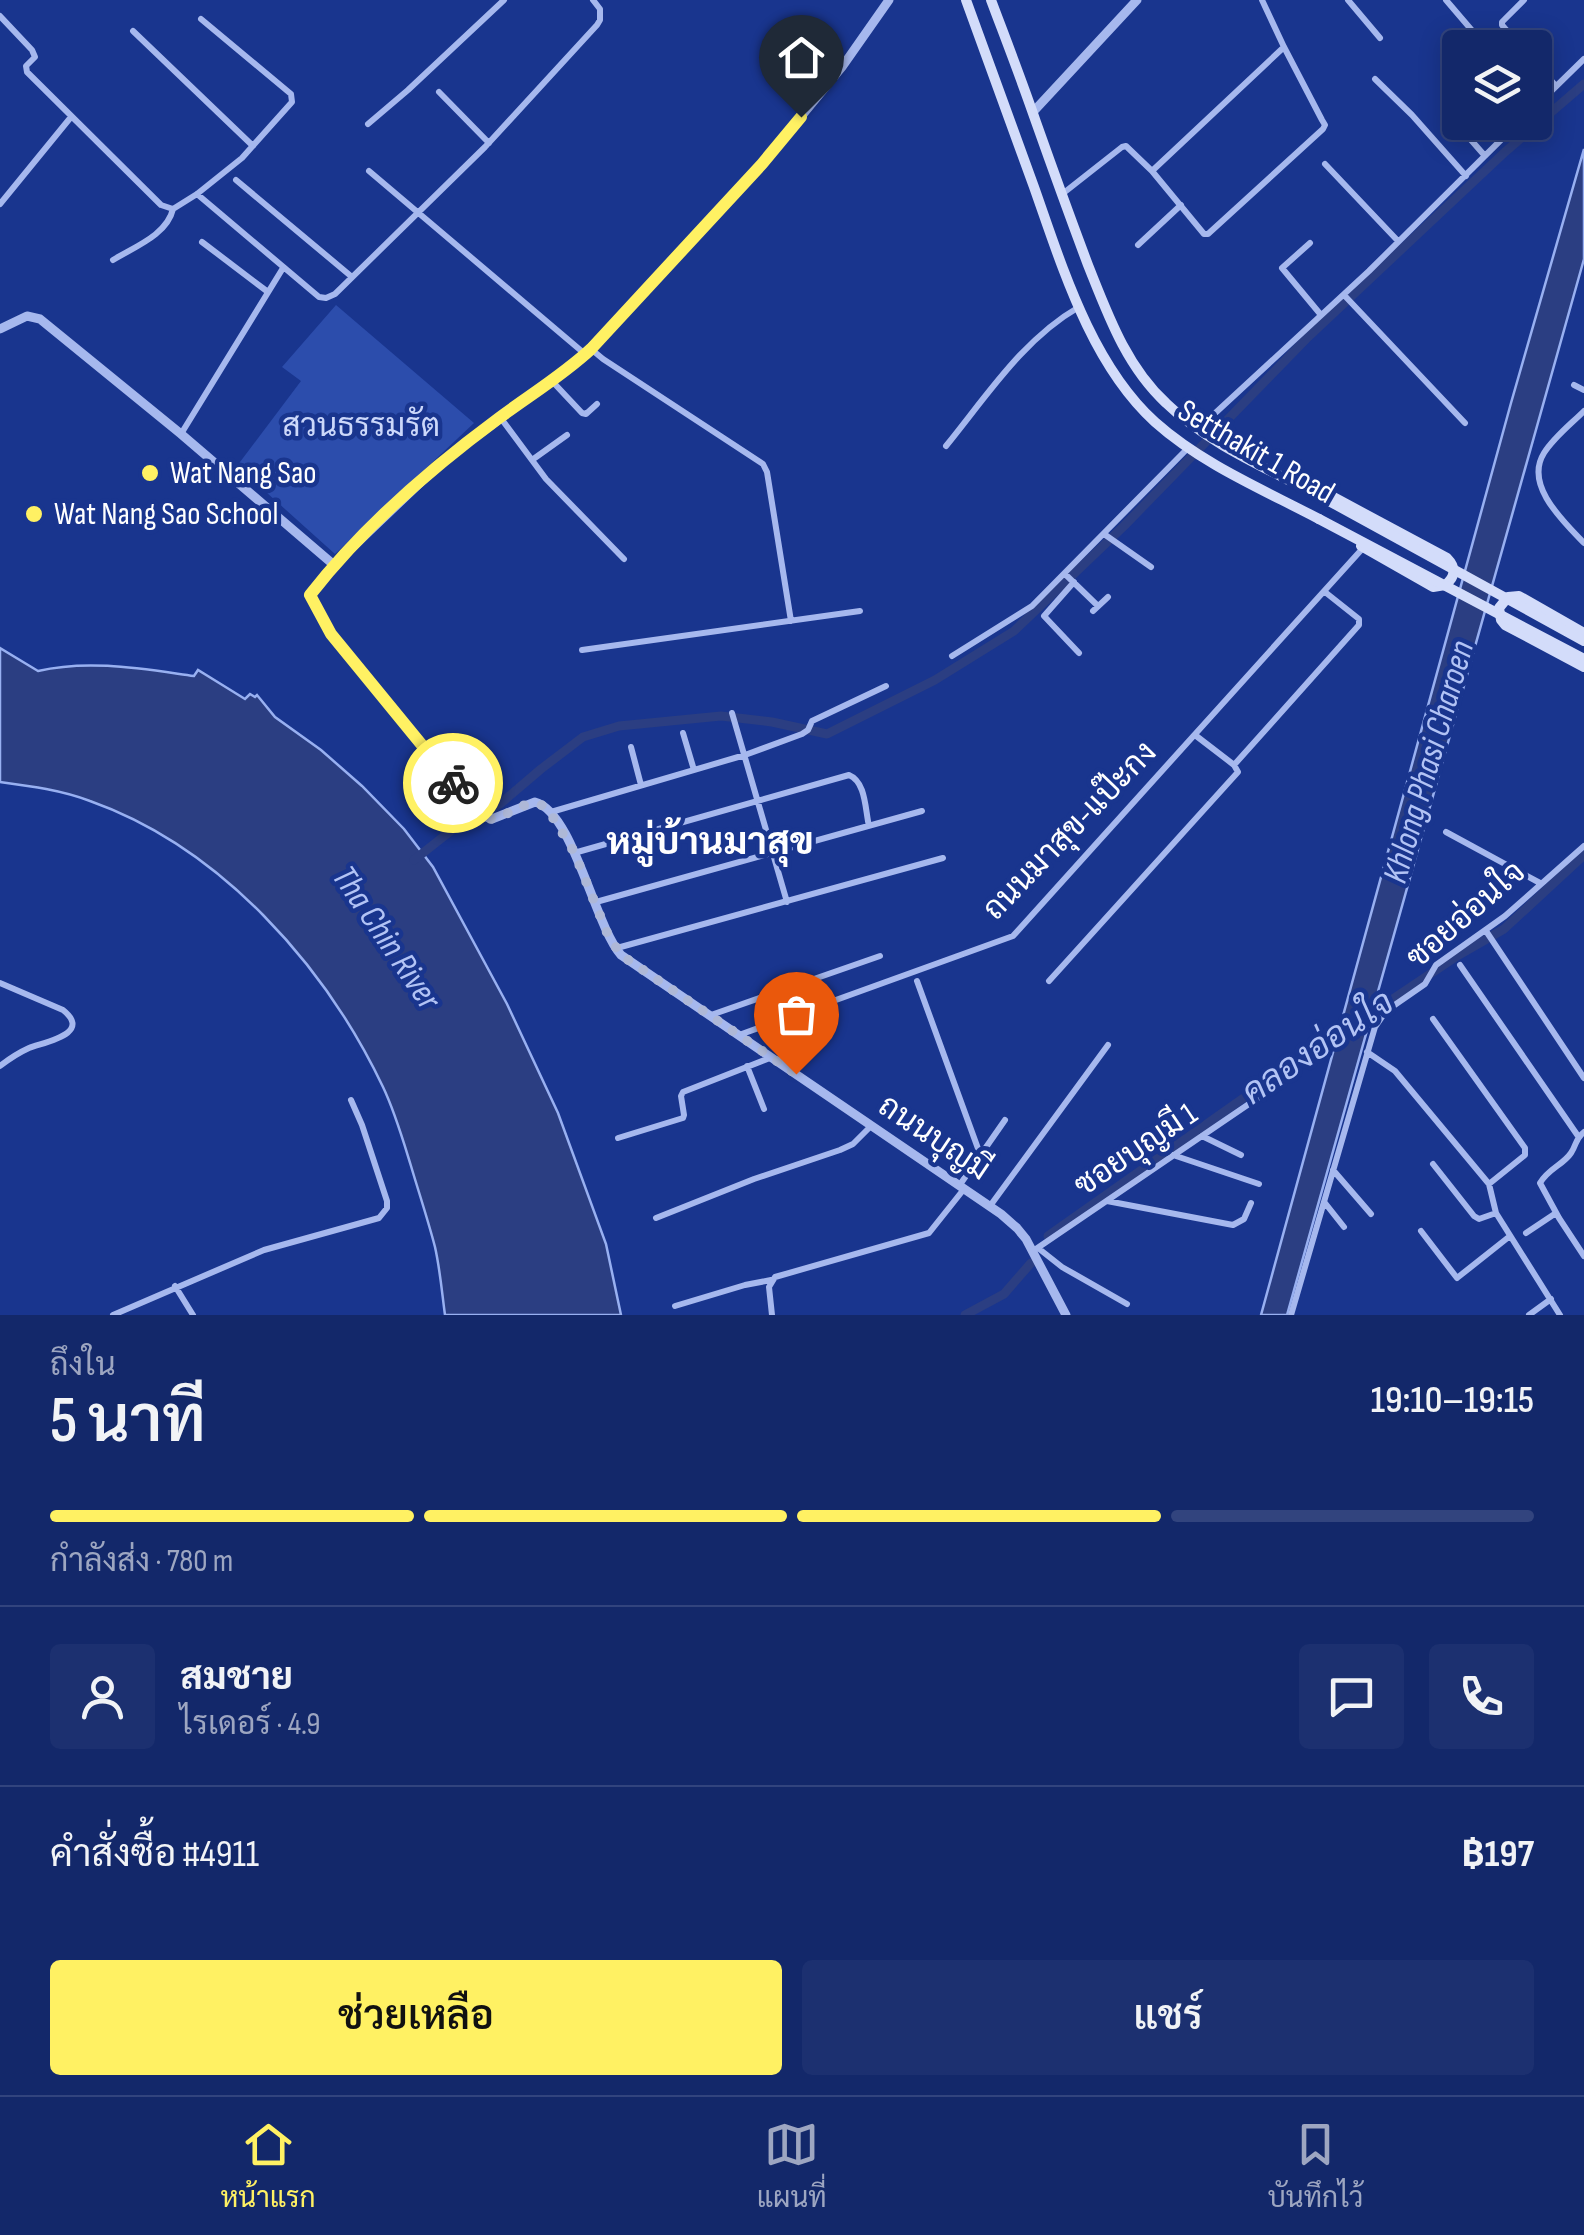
<!DOCTYPE html>
<html lang="th">
<meta charset="utf-8">
<style>
body{margin:0;font-family:"Sofia Sans Condensed",Sarabun,sans-serif;background:#1c3070;color:#f1f3f6;height:100vh;display:flex;flex-direction:column;font-size:38px;white-space:nowrap}
*{box-sizing:border-box;margin:0}
p{font-size:32px;color:#9da6c1}
.icon{flex:none;width:55px;height:55px;fill:none;stroke:currentColor;stroke-width:2;stroke-linecap:round;stroke-linejoin:round}
.map{position:relative;height:1315px;overflow:hidden}
.side{display:flex;flex-direction:column;background:#13286a;flex:1}
.side>*{flex:none}
.fabs{position:absolute;left:1442px;top:30px;display:grid;gap:20px}
.fabs a{display:grid;place-items:center;width:110px;height:110px;border-radius:10px;background:#13286a;box-shadow:0 5px 25px #0003,0 0 0 2px #32447e;font-size:50px}
.pin{position:absolute;display:grid;place-items:center;width:85px;height:85px;color:#fff;margin:-102px -42px;border-radius:50% 50% 50% 0;rotate:-45deg;box-shadow:0 0 10px #0007}
.pin .icon{rotate:45deg}
.courier{position:absolute;display:grid;place-items:center;width:100px;height:100px;margin:-50px;border:8px solid #fff163;border-radius:50%;background:#fff;color:#222;box-shadow:0 2px 12px #0007}
.summary em{font-style:normal;font-weight:600}
.summary div{display:flex;flex-direction:column-reverse}
.summary{display:flex;align-items:center;justify-content:space-between;height:170px;padding:0 50px}
h1{font-size:65px;font-weight:600;line-height:75px}
.bar{display:grid;grid-template-columns:repeat(4,1fr);gap:15px 10px;align-content:center;height:120px;padding:0 50px}
.bar i{height:12px;border-radius:8px;background:#32447e}
.bar .active{background:#fff163}
.bar p{grid-column:span 4}
.line{display:flex;align-items:center;gap:25px;padding:0 50px;border-top:2px solid #32447e}
.line div{flex:1}
.round{display:grid;place-items:center;flex:none;width:105px;height:105px;border-radius:10px;background:#1c3070}
.action{display:flex;gap:20px;margin-top:auto;padding:20px 50px}
.action a{flex:1;height:115px;border-radius:10px;background:#fff163;color:#111;font-size:40px;font-weight:600;line-height:115px;text-align:center}
.action a+a{background:#1c3070;color:#f1f3f6}
.tab-bar{display:flex;justify-content:space-around;align-items:center;height:140px;border-top:2px solid #32447e;background:#13286a;font-size:28px;color:#9da6c1}
.tab-bar a{display:grid;justify-items:center;gap:5px}
.tab-bar .active{color:#fff163}
.map>svg:first-child{display:block}
.green{fill:#2c4dac}
.water{fill:#2b3e82;stroke:#98b0f1;stroke-width:2.5}
.lines{fill:none;stroke-linecap:round;stroke-linejoin:round}
.canal{stroke:#2b3e82;stroke-width:9}
.minor{stroke:#a6b8ee;stroke-width:6}
.tertiary{stroke:#a6b8ee;stroke-width:9}
.secondary{stroke:#d3dcfa;stroke-width:10}
.secondary-bridge{stroke:#d3dcfa;stroke-width:10}
.done{stroke:#aeb8d7;stroke-width:10;stroke-dasharray:0 18}
.route{stroke:#fff163;stroke-width:12}
.poi-dot{fill:#fff163;stroke:#19358e;stroke-width:4}
.labels{text-anchor:middle;dominant-baseline:central;stroke-width:9;stroke-linejoin:round;paint-order:stroke}
.park-label{font-size:32px;fill:#ccd8fa;stroke:#19358e}
.street-label{font-size:32px;fill:#fff;stroke:#19358e}
.poi-label{font-size:32px;fill:#fff;stroke:#19358e;text-anchor:start}
.water-label{font-size:35px;font-style:italic;fill:#b2c3f5;stroke:#19358e}
.quarter-label{font-size:38px;font-weight:bold;fill:#fff;stroke:#19358e}
</style>
<div class="map">
<svg width="1584" height="1315" viewBox="0 0 1584 1315">
<rect width="100%" height="100%" fill="#19358e"/>
<path class="green" d="M336,305L474,423L335,554L237,466L301,381L282,367Z"/>
<path class="water" d="M1584,149V259L1287,1315H1261L1511,403Z
M0,648L38,671C89,659 143,669 194,676L198,670L245,699L250,694L255,697L257,695L275,717L321,750L362,786L404,829L433,867L507,1004L558,1113L606,1244L621,1315H445C442,1293 440,1269 435,1247C428,1220 419,1193 411,1166C403,1140 395,1112 383,1087C325,965 220,847 90,801C61,790 30,786 0,782Z"/>
<g class="lines">
<path class="canal" d="M414,860L462,822L500,804L541,769L583,737L619,726L721,716L772,722L827,734L935,680L1014,631L1124,526L1306,339L1505,152L1584,84
M1361,1017L1378,1009L1457,956L1504,929L1584,855
M1048,1236L1347,1025
M965,1315L1004,1294L1031,1263"/>
<path class="minor" d="M1348,0L1380,38
M1446,0L1487,48
M0,16L32,50L35,57L26,66L27,72L161,205L173,209
M133,31L253,146
M1522,48L1502,25V22L1524,0
M1535,62L1555,85
M1455,63L1460,70
M1375,79L1412,115L1466,176
M439,92L489,143
M1535,107L1584,59
M1460,117L1457,124L1485,156
M368,124L408,90L504,0
M1325,164L1398,241
M369,171L585,354
M1152,171L1284,47
M236,180L352,277
M197,194L319,297L326,298L335,294L485,147L597,25L600,20V9L593,0
M1061,195L1122,147L1126,146L1152,171L1204,234H1208L1323,129L1325,125L1322,120L1284,47L1262,0
M0,204L71,117
M202,242L268,292
M1310,243L1282,268L1321,315
M1138,245L1181,205
M113,260C134,247 167,235 173,209L197,194L242,158L292,102L291,94L201,19
M1344,295L1465,423
M591,349L603,359L763,464L767,472L791,621
M551,380L582,413L586,414L597,404
M1574,385L1584,390
M1584,411C1571,424 1554,437 1544,453C1524,485 1563,521 1584,543
M500,417L546,479L624,559
M1198,429L1369,271L1519,122
M181,434L283,268
M946,446C986,397 1023,339 1079,307
M532,460L567,435
M1104,534L1151,567
M1065,574L1098,606
M1074,582L1044,616L1079,653
M310,595L334,565
M1093,611L1108,597
M582,650L860,611
M952,656L1032,606L1188,448
M732,713L787,902
M683,733L694,770
M631,747L641,785
M1234,765L1359,625V619L1325,592
M551,812L745,755L802,734L808,730L812,721L886,686
M1446,832L1540,883
M574,853L849,775C866,782 865,809 869,826
M596,902L922,811
M1486,931L1584,1078
M617,948L943,858
M1460,965L1578,1136
M917,981L980,1154
M1049,981L1238,772L1234,765L1195,735
M0,983L63,1010C93,1034 44,1042 29,1048C18,1053 9,1059 0,1066
M711,1015L880,956
M1433,1019L1525,1148V1155L1489,1184
M739,1035L1013,936L1363,548
M1367,1052L1395,1071L1489,1184L1496,1213L1560,1315
M747,1066L764,1109
M1584,1132C1575,1139 1577,1144 1571,1153C1563,1165 1549,1168 1540,1183L1559,1218L1584,1256
M1202,1136L1241,1155
M618,1138L683,1118L684,1115L681,1096L683,1092L770,1058
M1173,1155L1259,1184
M1433,1164L1474,1216L1479,1219L1496,1213
M1333,1170L1371,1214
M959,1186L1005,1120
M1107,1201L1233,1225L1244,1219L1251,1203
M1325,1203L1344,1227
M990,1206L1108,1045
M656,1218L754,1179L840,1150L853,1144L871,1126
M1421,1231L1457,1278L1510,1236
M1526,1233L1556,1213
M1038,1248L1062,1267L1127,1304
M1033,1251L1268,1091
M175,1286L193,1315
M675,1306L745,1285L771,1280
M113,1315L264,1250L379,1218L387,1208V1201L362,1125L351,1100
M772,1315L769,1287L775,1277L929,1233L964,1189
M1291,1315L1375,1027L1386,1011L1425,984L1436,965L1505,916L1584,846
M1529,1315L1551,1299"/>
<path class="tertiary" d="M1033,112L1137,0
M0,329L27,316L40,319L181,434L334,565L444,460L570,367L605,334L762,164L842,67L889,0
M310,595L331,634L480,815L492,819L535,802C573,812 594,924 621,955L1001,1214L1017,1228L1026,1239L1066,1315"/>
<path class="secondary" d="M966,0C988,62 1011,124 1034,187C1062,266 1091,364 1155,422C1202,464 1264,490 1319,519
M991,0C1006,40 1022,81 1036,122C1053,170 1070,217 1088,265C1108,315 1126,366 1166,403C1210,446 1276,472 1329,501
M1324,492L1447,558C1456,567 1456,577 1445,585L1433,587L1361,546
M1584,633L1519,596L1508,597L1499,608L1501,620L1505,625L1584,667"/>
<path class="secondary-bridge" d="M1329,501L1584,641
M1319,519L1584,659"/>
</g>
<g class="lines">
<path class="done" d="M453,783C461,793 469,807 479,815C502,831 521,791 547,808L574,852L608,935L621,955L796,1074"/>
<path class="route" d="M453,783L331,634L310,595C363,527 430,469 499,418C530,395 563,375 591,349L762,164L801,117"/>
</g>
<g class="poi-dot">
<circle cx="150" cy="473" r="10"/>
<circle cx="34" cy="514" r="10"/>
</g>
<g class="labels">
<g class="park-label">
<text x="361" y="426">สวนธรรมรัต</text>
</g>
<g class="street-label">
<text transform="translate(1256 452) rotate(30)">Setthakit 1 Road</text>
<text transform="translate(1070 831) rotate(-46)">ถนนมาสุข-แป๊ะกง</text>
<text transform="translate(1466 915) rotate(-41)">ซอยอ่อนใจ</text>
<text transform="translate(934 1138) rotate(34)">ถนนบุญมี</text>
<text transform="translate(1136 1150) rotate(-34)">ซอยบุญมี 1</text>
</g>
<g class="poi-label">
<text x="170" y="473">Wat Nang Sao</text>
<text x="54" y="514">Wat Nang Sao School</text>
</g>
<g class="water-label">
<text transform="translate(1429 762) rotate(-74)">Khlong Phasi Charoen</text>
<text transform="translate(386 938) rotate(56)">Tha Chin River</text>
<text transform="translate(1318 1048) rotate(-34)">คลองอ่อนใจ</text>
</g>
<g class="quarter-label">
<text x="710" y="842">หมู่บ้านมาสุข</text>
</g>
</g>
</svg>
<div class="fabs">
<a><svg class="icon" aria-label="layers" viewBox="0 0 24 24"><path d="M12 4l9 5-9 5-9-5zM3 14l9 5 9-5"/></svg></a>
</div>
<div class="pin" style="left:796px;top:1074px;background:#ea580c"><svg class="icon" aria-label="bag" viewBox="0 0 24 24"><path d="M5 8h14l-1 12H6zM9 8a3 3 0 0 1 6 0"/></svg></div>
<div class="pin" style="left:801px;top:117px;background:#1f2937"><svg class="icon" aria-label="home" viewBox="0 0 24 24"><path d="M3 11l9-7 9 7M6 9v11h12V9"/></svg></div>
<div class="courier" style="left:453px;top:783px"><svg class="icon" aria-label="bike" viewBox="0 0 24 24"><circle cx="6" cy="16" r="4"/><circle cx="18" cy="16" r="4"/><path d="M6 16l4-8h5l3 8M10 8l3 8H6M13 5h3"/></svg></div>
</div>
<section class="side">
<div class="summary"><div><h1>5 นาที</h1><p>ถึงใน</p></div><em>19:10–19:15</em></div>
<div class="bar"><i class="active"></i><i class="active"></i><i class="active"></i><i></i><p>กำลังส่ง · 780 m</p></div>
<div class="line" style="height:180px"><a class="round"><svg class="icon" aria-label="person" viewBox="0 0 24 24"><circle cx="12" cy="8" r="4"/><path d="M4 21q1-7 8-7t8 7"/></svg></a><div><b>สมชาย</b><p>ไรเดอร์ · 4.9</p></div><a class="round"><svg class="icon" aria-label="chat" viewBox="0 0 24 24"><path d="M4 5h16v11H9l-5 4z"/></svg></a><a class="round"><svg class="icon" aria-label="phone" viewBox="0 0 24 24"><path d="M5 4h4l2 5-3 2q2 4 5 5l2-3 5 2v4C11 20 4 13 5 4z"/></svg></a></div>
<div class="line" style="height:130px"><div>คำสั่งซื้อ #4911</div><b>฿197</b></div>
<div class="action"><a>ช่วยเหลือ</a><a>แชร์</a></div>
</section>
<nav class="tab-bar">
<a class="active"><svg class="icon" aria-label="home" viewBox="0 0 24 24"><path d="M3 11l9-7 9 7M6 9v11h12V9"/></svg>หน้าแรก</a>
<a><svg class="icon" aria-label="map" viewBox="0 0 24 24"><path d="M3 6l6-2 6 2 6-2v14l-6 2-6-2-6 2zM9 4v14M15 6v14"/></svg>แผนที่</a>
<a><svg class="icon" aria-label="saved" viewBox="0 0 24 24"><path d="M7 4h10v16l-5-4-5 4z"/></svg>บันทึกไว้</a>
</nav>
